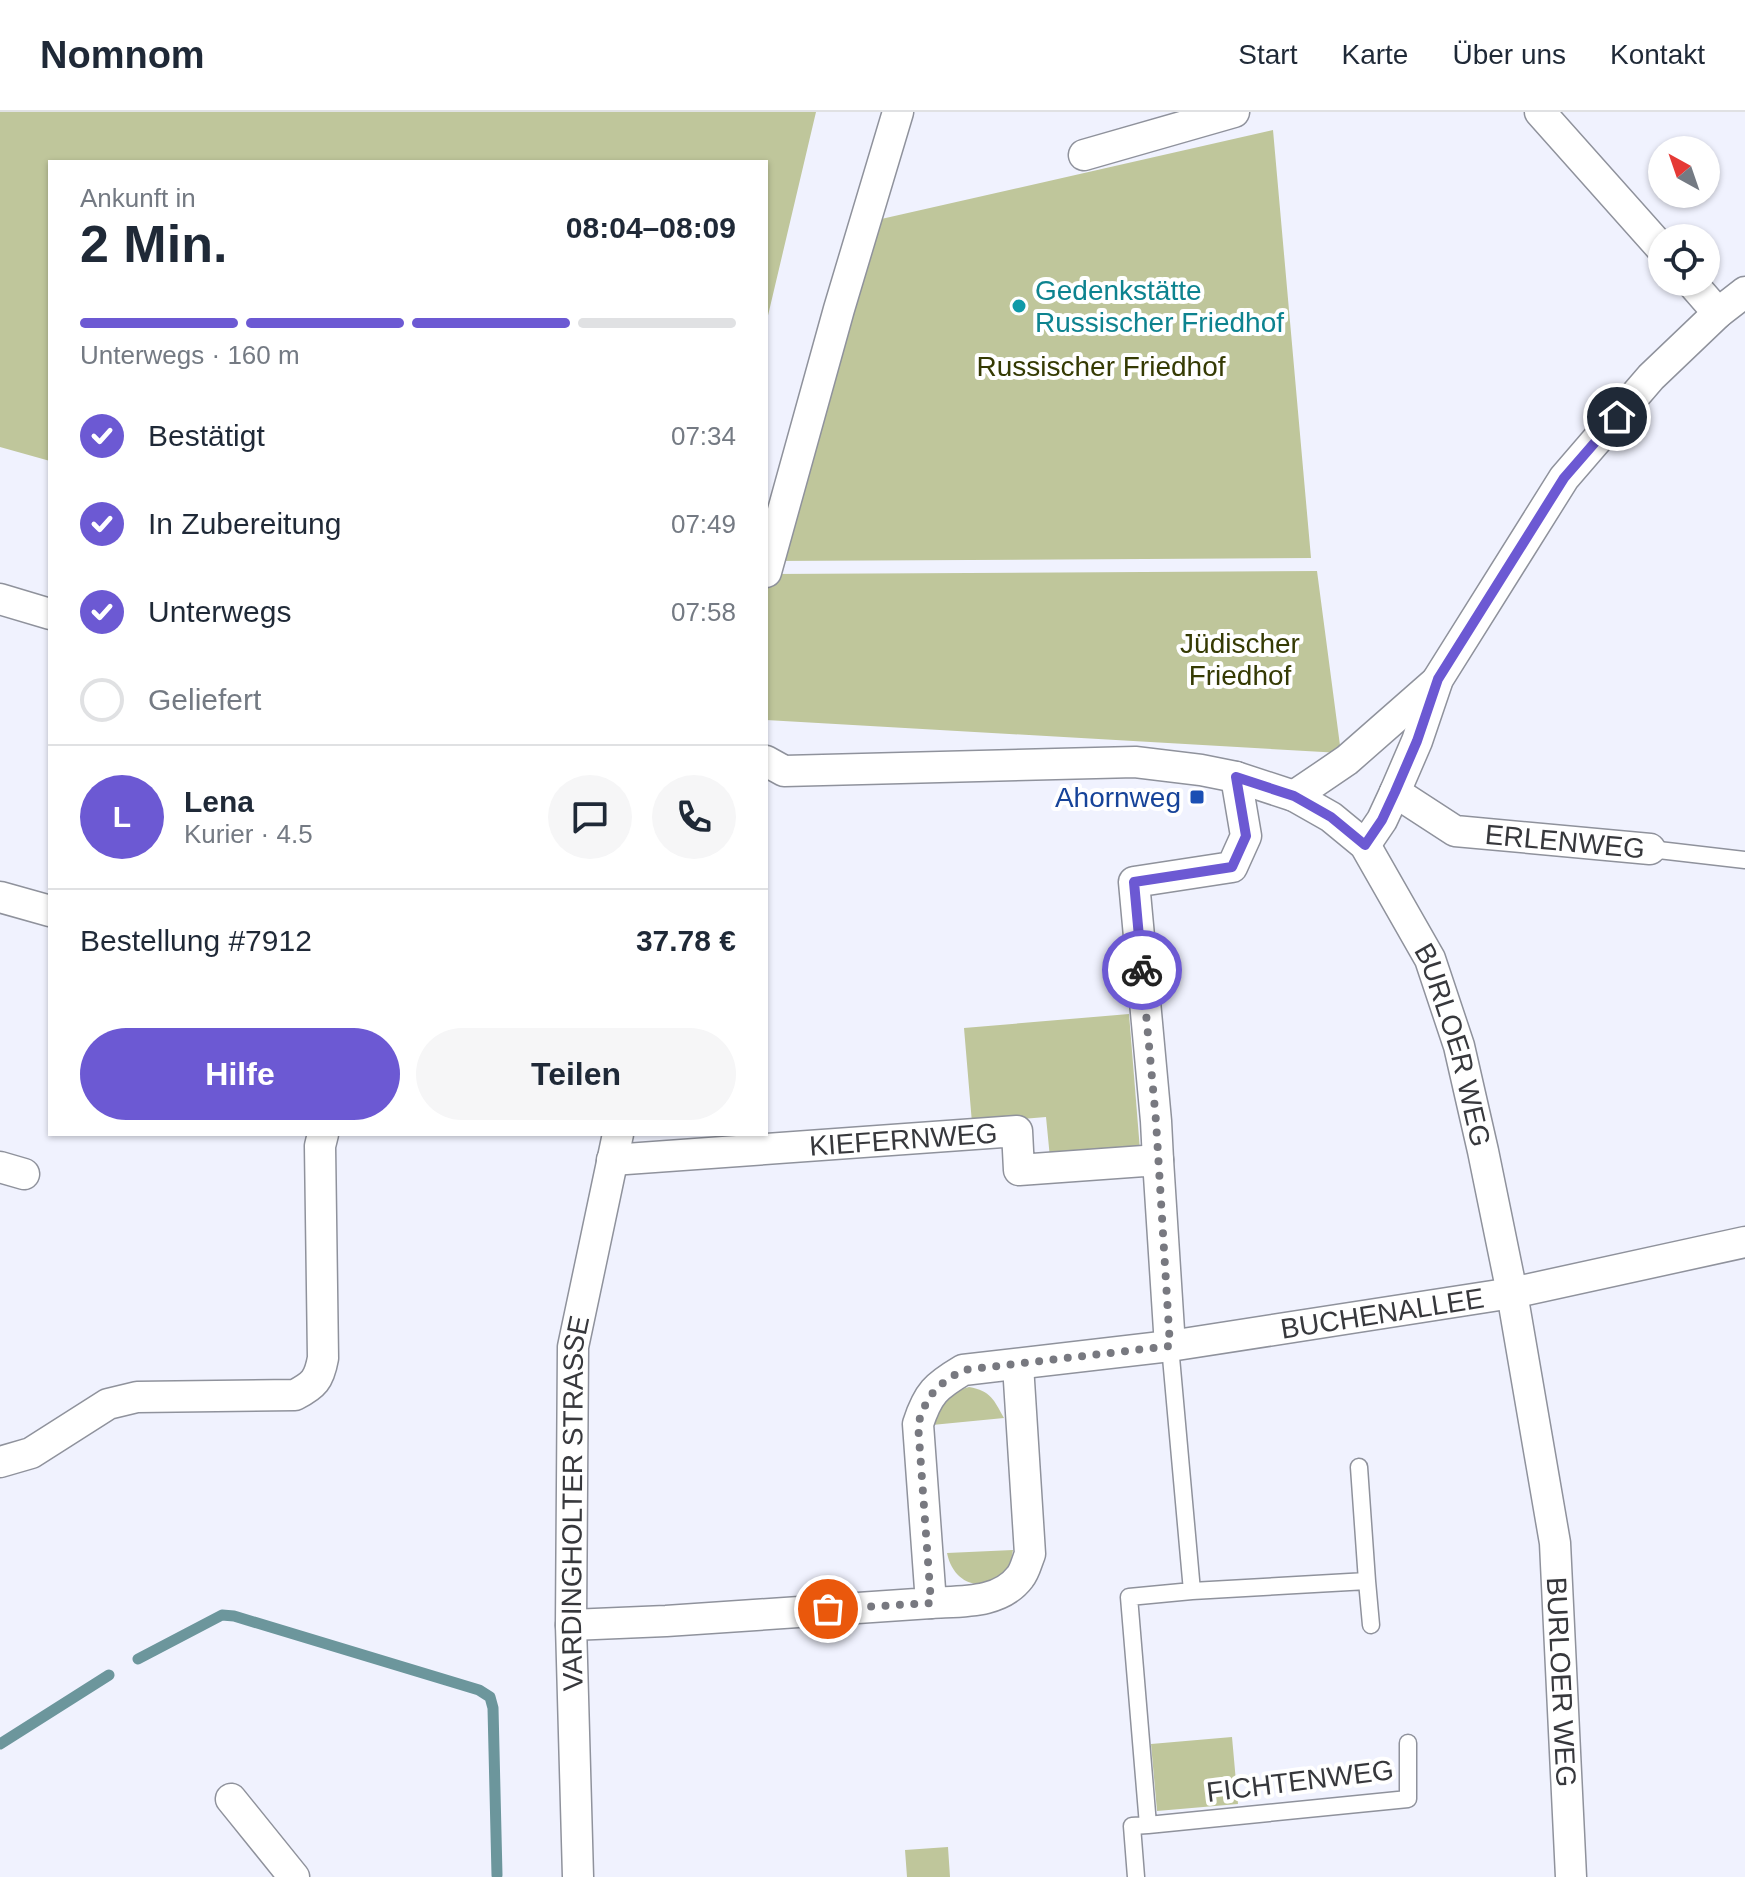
<!DOCTYPE html>
<html lang="de">
<meta charset="utf-8">
<style>
body{margin:0;font-family:Arial,sans-serif;background:#f6f6f7;color:#1f2937;height:100vh;display:flex;flex-direction:column;font-size:30px;white-space:nowrap}
*{box-sizing:border-box;margin:0}
p{font-size:26px;color:#747a83}
.icon{flex:none;width:44px;height:44px;fill:none;stroke:currentColor;stroke-width:2;stroke-linecap:round;stroke-linejoin:round}
.map{position:relative;flex:1;overflow:hidden}
.panel{position:absolute;left:48px;top:48px;width:720px;height:976px;display:flex;flex-direction:column;background:#fff;border-radius:0px;box-shadow:0 2px 6px #0004}
.panel>*{flex:none}
.needle{width:52px;rotate:320deg}
.buttons{position:absolute;left:1648px;top:24px;display:grid;gap:16px}
.buttons a{display:grid;place-items:center;width:72px;height:72px;border-radius:50%;background:#fff;box-shadow:0 2px 6px #0004;font-size:40px}
.pin{position:absolute;display:grid;place-items:center;width:68px;height:68px;color:#fff;margin:-34px;border:4px solid #fff;border-radius:50%;box-shadow:0 2px 8px #0007}
.courier{position:absolute;display:grid;place-items:center;width:80px;height:80px;margin:-40px;border:6px solid #6c59d3;border-radius:50%;background:#fff;color:#222;box-shadow:0 2px 10px #0007}
.headline em{font-style:normal;font-weight:700}
.headline div{display:flex;flex-direction:column-reverse}
.headline{display:flex;align-items:center;justify-content:space-between;height:136px;padding:0 32px}
h1{font-size:52px;font-weight:700;line-height:60px}
.bar{display:grid;grid-template-columns:repeat(4,1fr);gap:12px 8px;align-content:center;height:96px;padding:0 32px}
.bar i{height:10px;border-radius:6px;background:#e0e1e3}
.bar .active{background:#6c59d3}
.bar p{grid-column:span 4}
.line{display:flex;align-items:center;gap:20px;padding:0 32px;border-top:2px solid #e0e1e3}
.line div{flex:1}
.round{display:grid;place-items:center;flex:none;width:84px;height:84px;border-radius:42px;background:#f6f6f7}
ol{padding:0 32px;list-style:none}
li{display:flex;align-items:center;gap:24px;height:88px}
li p{margin-inline-start:auto}
li .icon{padding:8px;border-radius:50%;background:#6c59d3;color:#fff;stroke-width:4}
li:last-child{color:#747a83}
li i{width:44px;height:44px;border:4px solid #e0e1e3;border-radius:50%}
.action{display:flex;gap:16px;margin-top:auto;padding:16px 32px}
.action a{flex:1;height:92px;border-radius:48px;background:#6c59d3;color:#fff;font-size:32px;font-weight:700;line-height:92px;text-align:center}
.action a+a{background:#f6f6f7;color:#1f2937}
header{display:flex;align-items:center;gap:48px;box-sizing:border-box;height:112px;padding:0 40px;background:#fff;border-bottom:2px solid #e0e1e3}
header strong{font-size:38px}
nav{display:flex;gap:44px;margin-inline-start:auto;font-size:28px}
.map>svg:first-child{display:block}
.green{fill:#bfc69b}
.lines{fill:none;stroke-linecap:round;stroke-linejoin:round}
.stream{stroke:#6c969c;stroke-width:11}
.service-casing{stroke:#8f929c;stroke-width:19}
.minor-casing{stroke:#8f929c;stroke-width:33}
.service{stroke:#fff;stroke-width:16}
.minor{stroke:#fff;stroke-width:30}
.done{stroke:#787980;stroke-width:8;stroke-dasharray:0 14.4}
.route{stroke:#6c59d3;stroke-width:10}
.culture-dot{fill:#0f9aa8;stroke:#fff;stroke-width:3}
.transit-dot{fill:#1a4fb4;stroke:#fff;stroke-width:3}
.labels{text-anchor:middle;dominant-baseline:central;stroke-width:8;stroke-linejoin:round;paint-order:stroke}
.culture-label{font-size:28px;fill:#0d838f;stroke:#fff;text-anchor:start}
.park-label{font-size:28px;fill:#353a03;stroke:#fff}
.transit-label{font-size:28px;fill:#164399;stroke:#fff;text-anchor:end}
.street-label{font-size:28px;fill:#37383c;stroke:#fff}
</style>
<header>
<strong>Nomnom</strong>
<nav><a>Start</a><a>Karte</a><a>Über uns</a><a>Kontakt</a></nav>
</header>
<div class="map">
<svg width="1745" height="1765" viewBox="0 0 1745 1765">
<rect width="100%" height="100%" fill="#f0f2fe"/>
<path class="green" d="M0,0H816L766,212V50H50V349L0,335Z
M1273,18L1311,446L771,449L868,110Z
M1317,459L1341,641L766,608V476L771,462Z
M1129,902L1140,1038L1050,1046L1046,1005L972,1011L964,916Z
M969,1275C991,1279 994,1288 1004,1306L932,1313C940,1290 946,1282 969,1275Z
M1013,1438C1008,1481 956,1485 947,1441Z
M1232,1625L1238,1692L1157,1699L1151,1632Z
M948,1735L950,1765H907L905,1738Z"/>
<g class="lines">
<path class="stream" d="M138,1547L222,1503L234,1504L479,1578L490,1585L493,1596L497,1763
M0,1632L109,1563"/>
<g class="service-casing">
<path id="service" d="M1650,737L1745,748
M1359,1355L1367,1469
M1192,1479L1367,1469L1371,1513
M1148,1713L1408,1687V1631
M1136,1765L1132,1714L1148,1713L1129,1485L1192,1479L1170,1234"/>
</g>
<g class="minor-casing">
<g id="minor">
<path d="M1540,0L1662,137"/>
<path d="M1084,43L1234,0"/>
<path d="M1691,170L1718,201"/>
<path d="M766,460L839,197L898,0"/>
<path d="M0,487L50,502"/>
<path id="s1" d="M766,649L784,659L1135,650L1201,658L1236,665L1294,684L1331,705L1365,733L1430,847L1459,934L1483,1039L1512,1181L1555,1431L1571,1765"/>
<path id="s2" d="M1395,680L1455,719L1650,737"/>
<path d="M1294,684L1347,648L1437,569"/>
<path d="M1365,733L1382,708L1395,680L1417,629L1438,567L1564,366L1651,265L1718,201L1745,180"/>
<path d="M0,785L50,799"/>
<path id="s3" d="M612,1048L1017,1019L1019,1058L1158,1048L1170,1234"/>
<path d="M1158,1048L1156,1009L1134,770L1232,755L1246,724L1236,665"/>
<path d="M0,1055L24,1062"/>
<path d="M0,1350L31,1341L108,1292L137,1285L295,1283C314,1273 319,1268 323,1246L320,1034L323,1022"/>
<path d="M931,1491C961,1489 1000,1492 1020,1465C1025,1459 1027,1449 1030,1442L1018,1253"/>
<path id="s4" d="M571,1513L666,1509L931,1491L918,1312C928,1281 936,1274 963,1258L1170,1234L1512,1181L1745,1130"/>
<path d="M231,1687L294,1765"/>
<path id="s5" d="M578,1765L571,1513L573,1235L618,1022"/>
</g>
</g>
<use href="#service" class="service"/>
<use href="#minor" class="minor"/>
</g>
<g class="lines">
<path class="done" d="M828,1497L931,1491L918,1312C928,1281 936,1274 963,1258L1170,1234L1156,1009L1142,858"/>
<path class="route" d="M1142,858L1134,770L1232,755L1246,724L1236,665L1294,684L1331,705L1365,733L1382,708L1395,680L1417,629L1438,567L1564,366L1617,305"/>
</g>
<circle class="culture-dot" cx="1019" cy="194" r="8"/>
<rect class="transit-dot" x="1189" y="677" width="16" height="16" rx="4"/>
<g class="labels">
<g class="culture-label">
<text x="1035" y="178">Gedenkstätte<tspan x="1035" dy="32">Russischer Friedhof</tspan></text>
</g>
<g class="park-label">
<text x="1101" y="254">Russischer Friedhof</text>
<text x="1240" y="531">Jüdischer<tspan x="1240" dy="32">Friedhof</tspan></text>
</g>
<g class="transit-label">
<text x="1181" y="685">Ahornweg</text>
</g>
<g class="street-label">
<text stroke="none"><textPath href="#s2" startOffset="182">ERLENWEG</textPath></text>
<text stroke="none"><textPath href="#s1" startOffset="842">BURLOER WEG</textPath></text>
<text stroke="none"><textPath href="#s3" startOffset="292">KIEFERNWEG</textPath></text>
<text stroke="none"><textPath href="#s4" startOffset="1036">BUCHENALLEE</textPath></text>
<text stroke="none"><textPath href="#s5" startOffset="374">VARDINGHOLTER STRASSE</textPath></text>
<text stroke="none"><textPath href="#s1" startOffset="1490">BURLOER WEG</textPath></text>
<text transform="translate(1300 1669) rotate(-7)">FICHTENWEG</text>
</g>
</g>
</svg>
<div class="buttons">
<a><svg class="needle" viewBox="-14 -14 28 28"><path d="M0-13l5 13h-10z" fill="#e53935"/><path d="M0 13l5-13h-10z" fill="#747a83"/></svg></a>
<a><svg class="icon" aria-label="locate" viewBox="0 0 24 24"><circle cx="12" cy="12" r="6"/><path d="M12 2v4M12 18v4M2 12h4M18 12h4"/></svg></a>
</div>
<div class="pin" style="left:828px;top:1497px;background:#ea580c"><svg class="icon" aria-label="bag" viewBox="0 0 24 24"><path d="M5 8h14l-1 12H6zM9 8a3 3 0 0 1 6 0"/></svg></div>
<div class="pin" style="left:1617px;top:305px;background:#1f2937"><svg class="icon" aria-label="home" viewBox="0 0 24 24"><path d="M3 11l9-7 9 7M6 9v11h12V9"/></svg></div>
<div class="courier" style="left:1142px;top:858px"><svg class="icon" aria-label="bike" viewBox="0 0 24 24"><circle cx="6" cy="16" r="4"/><circle cx="18" cy="16" r="4"/><path d="M6 16l4-8h5l3 8M10 8l3 8H6M13 5h3"/></svg></div>
<section class="panel">
<div class="headline"><div><h1>2 Min.</h1><p>Ankunft in</p></div><em>08:04–08:09</em></div>
<div class="bar"><i class="active"></i><i class="active"></i><i class="active"></i><i></i><p>Unterwegs · 160 m</p></div>
<ol>
<li><svg class="icon" aria-label="check" viewBox="0 0 24 24"><path d="M5 12l5 5 9-10"/></svg>Bestätigt<p>07:34</p></li>
<li><svg class="icon" aria-label="check" viewBox="0 0 24 24"><path d="M5 12l5 5 9-10"/></svg>In Zubereitung<p>07:49</p></li>
<li><svg class="icon" aria-label="check" viewBox="0 0 24 24"><path d="M5 12l5 5 9-10"/></svg>Unterwegs<p>07:58</p></li>
<li><i></i>Geliefert</li>
</ol>
<div class="line" style="height:144px"><b class="round" style="background:#6c59d3;color:#fff">L</b><div><b>Lena</b><p>Kurier · 4.5</p></div><a class="round"><svg class="icon" aria-label="chat" viewBox="0 0 24 24"><path d="M4 5h16v11H9l-5 4z"/></svg></a><a class="round"><svg class="icon" aria-label="phone" viewBox="0 0 24 24"><path d="M5 4h4l2 5-3 2q2 4 5 5l2-3 5 2v4C11 20 4 13 5 4z"/></svg></a></div>
<div class="line" style="height:104px"><div>Bestellung #7912</div><b>37.78 €</b></div>
<div class="action"><a>Hilfe</a><a>Teilen</a></div>
</section>
</div>
